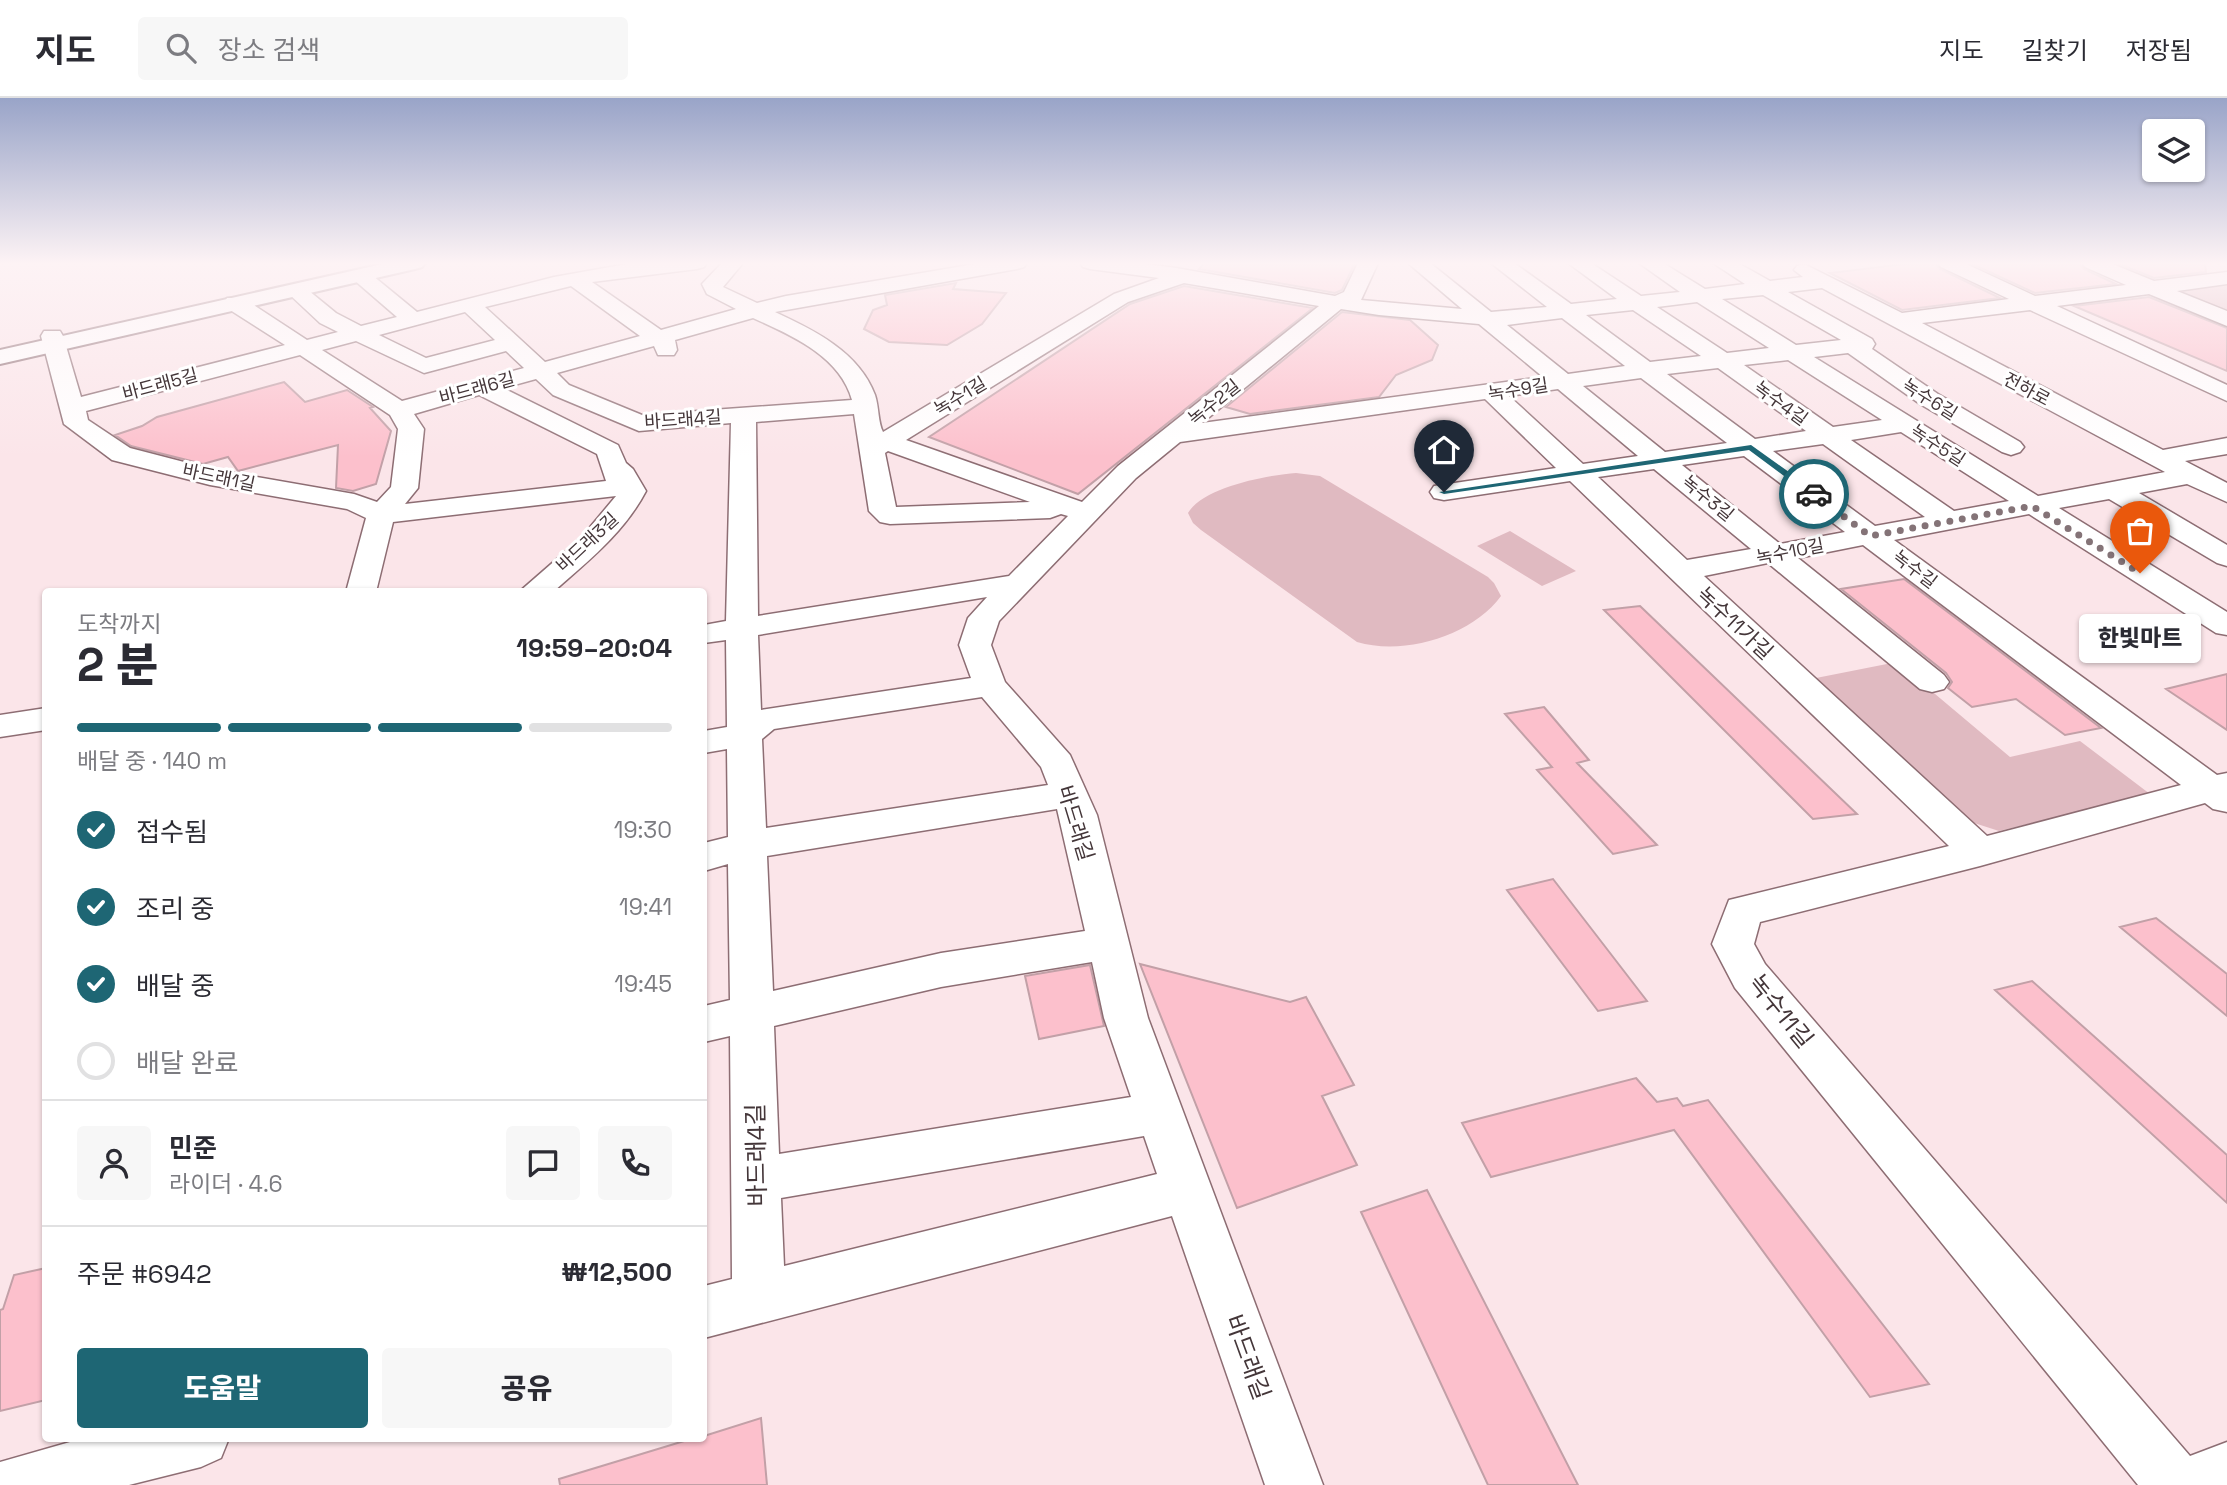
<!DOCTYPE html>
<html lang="ko">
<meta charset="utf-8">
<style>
body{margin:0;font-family:"Space Grotesk","Noto Sans KR",sans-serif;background:#f7f7f7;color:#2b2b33;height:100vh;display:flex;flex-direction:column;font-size:26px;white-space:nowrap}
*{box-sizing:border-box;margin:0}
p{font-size:23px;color:#7c7c81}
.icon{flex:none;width:38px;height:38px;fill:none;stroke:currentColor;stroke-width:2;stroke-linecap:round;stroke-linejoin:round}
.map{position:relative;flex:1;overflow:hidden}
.drawer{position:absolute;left:42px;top:490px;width:665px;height:854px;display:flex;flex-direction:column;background:#fff;border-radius:7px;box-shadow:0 2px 5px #0004}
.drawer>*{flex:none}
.tools{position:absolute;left:2142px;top:21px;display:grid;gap:14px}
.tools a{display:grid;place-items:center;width:63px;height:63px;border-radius:7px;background:#fff;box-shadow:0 2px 5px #0004;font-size:35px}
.pin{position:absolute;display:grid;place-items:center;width:60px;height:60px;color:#fff;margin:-72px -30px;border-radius:50% 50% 50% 0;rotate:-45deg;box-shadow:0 0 7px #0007}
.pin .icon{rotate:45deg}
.courier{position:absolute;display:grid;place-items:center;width:70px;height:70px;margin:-35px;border:5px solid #1e6674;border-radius:50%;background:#fff;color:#222;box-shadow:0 2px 9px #0007}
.bubble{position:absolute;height:49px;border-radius:7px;background:#fff;box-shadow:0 2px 5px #0004;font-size:23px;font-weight:800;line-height:49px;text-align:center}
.headline em{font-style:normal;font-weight:800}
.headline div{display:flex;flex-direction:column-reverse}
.headline{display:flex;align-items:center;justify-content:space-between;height:119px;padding:0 35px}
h1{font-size:46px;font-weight:800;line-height:52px}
.bar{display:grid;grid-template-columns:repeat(4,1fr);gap:10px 7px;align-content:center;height:84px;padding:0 35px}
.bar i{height:9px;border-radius:5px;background:#e1e1e2}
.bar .selected{background:#1e6674}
.bar p{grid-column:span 4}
.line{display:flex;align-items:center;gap:18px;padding:0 35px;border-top:2px solid #e1e1e2}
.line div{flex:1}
.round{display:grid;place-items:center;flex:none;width:74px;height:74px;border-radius:7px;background:#f7f7f7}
ol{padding:0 35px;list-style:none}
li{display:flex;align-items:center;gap:21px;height:77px}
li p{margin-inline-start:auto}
li .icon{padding:7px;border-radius:50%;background:#1e6674;color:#fff;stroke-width:4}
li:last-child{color:#7c7c81}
li i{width:38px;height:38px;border:4px solid #e1e1e2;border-radius:50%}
.primary-button{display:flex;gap:14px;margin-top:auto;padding:14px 35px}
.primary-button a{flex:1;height:80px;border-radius:7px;background:#1e6674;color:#fff;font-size:28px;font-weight:800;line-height:80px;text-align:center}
.primary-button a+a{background:#f7f7f7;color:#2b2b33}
header{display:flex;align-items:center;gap:42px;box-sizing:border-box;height:98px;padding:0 35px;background:#fff;border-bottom:2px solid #e1e1e2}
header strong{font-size:33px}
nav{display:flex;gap:38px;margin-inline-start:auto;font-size:24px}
.search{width:490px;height:63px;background:#f7f7f7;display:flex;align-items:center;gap:18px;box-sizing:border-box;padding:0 24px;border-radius:7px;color:#7c7c81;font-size:26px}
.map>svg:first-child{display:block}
.green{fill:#e0bac1}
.building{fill:#fcc0cc;stroke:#c2a0a7;stroke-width:2}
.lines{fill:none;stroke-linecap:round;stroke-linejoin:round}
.minor-casing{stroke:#8d6d73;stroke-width:3}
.major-casing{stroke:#8d6d73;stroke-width:4}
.minor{fill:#fff;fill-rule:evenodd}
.major{fill:#fff;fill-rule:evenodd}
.route{fill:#1e6674}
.done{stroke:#847377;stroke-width:7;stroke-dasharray:0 12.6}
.labels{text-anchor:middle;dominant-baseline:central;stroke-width:6;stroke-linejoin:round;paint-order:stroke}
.far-street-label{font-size:18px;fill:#443639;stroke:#fff}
.street-label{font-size:21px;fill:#443639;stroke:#fff}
.near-street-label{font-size:24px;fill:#443639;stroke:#fff}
</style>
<header>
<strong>지도</strong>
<div class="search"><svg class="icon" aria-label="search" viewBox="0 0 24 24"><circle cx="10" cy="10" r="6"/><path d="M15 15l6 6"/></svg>장소 검색</div>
<nav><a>지도</a><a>길찾기</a><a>저장됨</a></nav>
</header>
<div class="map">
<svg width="2227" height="1387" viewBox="0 0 2227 1387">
<rect width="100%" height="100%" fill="#fbe5e9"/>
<path class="green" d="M2227,185V218L2174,193Z
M1296,375L1320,378L1488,479L1494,485L1501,498C1472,538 1404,558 1357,544L1201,432L1193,425L1188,415C1203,389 1268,377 1296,375Z
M1510,433L1576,473L1542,488L1477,448Z
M1897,564L2010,659L2080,643L2150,696L1999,733L1968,723L1811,581Z"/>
<path class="building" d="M1204,165H1355L1342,192L1335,195L1199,171Z
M1913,165H1935L1940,171L2000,200L1902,212L1830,175Z
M1970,165H2079L2084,171L2116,186L2035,195Z
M2117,165H2205L2206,174L2154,180Z
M956,185L953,191L1006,195L982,226L947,247L889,244L864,231L873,212L887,207L885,197Z
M1184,188L1313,210L1078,396L929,339L1130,206Z
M2149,199L2227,230V273L2074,208Z
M1342,214L1410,222L1438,247L1432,262L1396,277L1379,299L1250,316L1226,309Z
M284,284L305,304L347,292L373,309L370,310L391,333L376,386L353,393L336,390L338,347L238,373L228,359L203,366L131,348L115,337L142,328L157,319Z
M1904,481L2101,630L2065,637L2016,601L1972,609L1948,590L1952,584L1946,575L1841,491Z
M1640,508L1857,716L1813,721L1604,512Z
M2227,576V632L2166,591Z
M1544,609L1589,662L1577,665L1657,747L1613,756L1537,672L1552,669L1505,616Z
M1553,781L1647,903L1598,913L1507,792Z
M2156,820L2227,876V918L2120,829Z
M1140,866L1290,904L1306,899L1354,987L1322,998L1357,1067L1237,1110Z
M1090,867L1104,928L1039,941L1025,878Z
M2032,883L2227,1057V1105L1995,892Z
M1636,980L1657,1004L1677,1000L1683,1008L1708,1002L1929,1286L1870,1299L1674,1032L1491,1079L1462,1025Z
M1427,1092L1578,1387H1488L1361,1114Z
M46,1170V1302L0,1313V1212L3,1211L14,1177Z
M761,1320L767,1387H560L559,1381L694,1340H704V1338Z"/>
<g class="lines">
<g class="minor-casing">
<path id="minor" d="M707,165L704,169L697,171L592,184L661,232L736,211L707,196L702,186L722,165H743L723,189L757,205L786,198L981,165H1027L1024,169L1017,171L775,214C814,232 859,254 875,297C879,309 878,325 883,334L1114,196L1159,180L1090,171L1083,169L1080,165H1138L1176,170L1335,198L1344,194L1358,165H1378L1361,202L1462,211L1408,165H1430L1491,214L1547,209L1491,165H1514L1571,206L1617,201L1568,165H1591L1641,198L1680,194L1639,165H1663L1705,191L1745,186L1713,165H1738L1770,183L1803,179L1794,172L1797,168L1804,166L1902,215L2009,201L1941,169L1938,165H1964L2035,198L2126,187L2085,169L2082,165H2110L2154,183L2227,174V186L2177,193L2227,213V228L2149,196L2057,208L2227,287V303L2030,212L1922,225L2163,352L2227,340V356L2185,363L2227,385V404L2187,386L2139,395L2227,447V468L2217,465L2109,401L2059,410L2227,514V537L2216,535L2029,416L1894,442L2217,677L2227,675V714L2213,711L2205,705L1980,768L1760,824L1754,846L1765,866L2190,1358L2227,1344V1387H2138L1735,890L1712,846L1729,802L1949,748L1570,383L1444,402L1434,400L1430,394L1434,388L1556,370L1485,301L1180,344L1136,380L999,523L991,547L1005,584L1070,657L1097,717L1148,920L1323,1387H1265L1172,1118L704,1240V1188L732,1181L730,938L704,944V908L730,902L728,766L704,773V745L728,739L727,651L704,655V633L727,629L726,542L704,545V527L726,523L731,325L639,333L553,297L536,281L503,290L618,347L626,365L633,371L646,393C624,435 588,463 553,494H519L581,440L616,398L393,424L376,494H346L366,420L347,411L210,387L112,362L64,326L41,238L44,233H60L63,238L81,299L285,247L227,210L224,205L227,200H243L307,242L338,234L320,225L289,196L286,192L289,188H303L336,215L361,228L397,219L353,181L350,177L353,173H367L417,214L554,179L627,166ZM1184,185L1319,208L1118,368L1082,404L906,342L1128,204ZM571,188L640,238L545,264L485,209ZM1822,190L2165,374L2038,398L1814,259L1848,255L1920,306L2002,354L2011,357L2020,354L2024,349L2020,344L1938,296L1872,251L1875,246L1872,241L1788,194ZM1763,197L1841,242L1796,247L1722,201ZM1697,204L1769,250L1727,255L1657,209ZM1341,211L1379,217L1479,226L1543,279L1202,325ZM1633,212L1701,258L1650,264L1586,217ZM465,214L495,242L426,260L379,237ZM753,220C791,237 840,258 852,302L642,317L569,287L557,275L654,248L658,257H674L677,252L675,242ZM1562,220L1625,268L1568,276L1507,227ZM356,243L424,275L506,253L524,270L402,303L322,252ZM300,257L390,317L398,331L391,389L377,404L354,396L211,371L130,350L88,322L86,313ZM1788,262L1882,322L1833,329L1744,267ZM1718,270L1806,333L1755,341L1667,276ZM1641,280L1727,345L1665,354L1583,288ZM1558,291L1638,358L1583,366L1509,298ZM479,297L597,356L606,383L405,406L418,390L424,331L414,316ZM854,316L869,413L880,424L890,426L1050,420L1061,416L1068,418L1009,478L758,518L756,324ZM1901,334L2009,403L1954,413L1851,342ZM1823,346L1925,419L1875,428L1773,353ZM888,353L1030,404L896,409L885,355ZM1744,358L1845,434L1780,446L1682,367ZM1654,371L1751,451L1687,462L1598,379ZM1863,447L2181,687L1987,738L1704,478L1768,465L1920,591L1932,594L1944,591L1949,584L1944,577L1798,460ZM987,499L968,520L959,547L971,580L761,612L758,537ZM982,599L1041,669L1048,687L766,730L762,641L774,631ZM1057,711L1085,833L941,855L773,893L767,758ZM1092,864L1104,920L1131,999L779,1056L774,928L941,889ZM1144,1038L1157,1076L784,1168L781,1100Z
M46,610V632L0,639V617Z
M84,1340H229L221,1360L201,1369L129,1387H0V1364Z"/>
</g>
<g class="major-casing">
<path id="major" d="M387,165H425L422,169L415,171L0,266V252Z"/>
</g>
<use href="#minor" class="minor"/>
<use href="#major" class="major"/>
</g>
<linearGradient id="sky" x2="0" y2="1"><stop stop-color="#99a4c8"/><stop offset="0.46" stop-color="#fdf3f5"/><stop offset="1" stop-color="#fdf3f5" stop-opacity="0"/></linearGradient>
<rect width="2227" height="359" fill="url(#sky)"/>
<path class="route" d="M1751,347L1817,394V398H1811L1749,352L1444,396L1439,394Z"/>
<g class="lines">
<path class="done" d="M1814,396L1870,438L2032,408L2140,475"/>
</g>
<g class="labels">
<g class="far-street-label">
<text transform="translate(160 286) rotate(-15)">바드래5길</text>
<text transform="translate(477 290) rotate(-15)">바드래6길</text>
<text transform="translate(1518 291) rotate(-9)">녹수9길</text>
<text transform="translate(2027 291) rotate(28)">전하로</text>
<text transform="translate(960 298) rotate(-31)">녹수1길</text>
<text transform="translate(1930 301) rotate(32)">녹수6길</text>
<text transform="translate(1214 304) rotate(-39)">녹수2길</text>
<text transform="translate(1781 305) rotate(36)">녹수4길</text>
<text transform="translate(683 321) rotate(-4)">바드래4길</text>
<text transform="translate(1938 347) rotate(33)">녹수5길</text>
<text transform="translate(219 379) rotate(12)">바드래1길</text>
<text transform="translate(1708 400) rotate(39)">녹수3길</text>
<text transform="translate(587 444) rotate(-43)">바드래3길</text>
<text transform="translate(1790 453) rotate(-11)">녹수10길</text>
<text transform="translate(1915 471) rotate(37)">녹수길</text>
</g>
<g class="street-label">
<text transform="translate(1735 525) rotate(43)">녹수11가길</text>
<text transform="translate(1076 725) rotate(73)">바드래길</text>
</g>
<g class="near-street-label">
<text transform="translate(1781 913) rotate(51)">녹수11길</text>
<text transform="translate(756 1057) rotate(-91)">바드래4길</text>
<text transform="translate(1248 1259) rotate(70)">바드래길</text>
</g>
</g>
</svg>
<div class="tools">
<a><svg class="icon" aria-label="layers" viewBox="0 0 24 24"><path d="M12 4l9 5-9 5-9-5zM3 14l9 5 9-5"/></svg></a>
</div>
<div class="pin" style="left:2140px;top:475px;background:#ea580c"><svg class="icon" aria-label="bag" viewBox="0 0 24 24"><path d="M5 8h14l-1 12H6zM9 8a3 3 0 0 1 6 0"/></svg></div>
<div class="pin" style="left:1444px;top:394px;background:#1f2937"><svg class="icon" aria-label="home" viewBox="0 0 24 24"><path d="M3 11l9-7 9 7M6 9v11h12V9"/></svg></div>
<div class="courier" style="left:1814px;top:396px"><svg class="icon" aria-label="car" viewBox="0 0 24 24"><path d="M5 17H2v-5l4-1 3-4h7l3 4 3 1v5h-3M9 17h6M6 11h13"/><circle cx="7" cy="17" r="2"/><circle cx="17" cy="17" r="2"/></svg></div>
<div class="bubble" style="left:2079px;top:516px;width:122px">한빛마트</div>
<section class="drawer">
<div class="headline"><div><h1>2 분</h1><p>도착까지</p></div><em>19:59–20:04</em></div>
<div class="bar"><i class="selected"></i><i class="selected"></i><i class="selected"></i><i></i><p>배달 중 · 140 m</p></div>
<ol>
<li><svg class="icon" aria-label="check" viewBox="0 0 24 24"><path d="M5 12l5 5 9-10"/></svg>접수됨<p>19:30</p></li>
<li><svg class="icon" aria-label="check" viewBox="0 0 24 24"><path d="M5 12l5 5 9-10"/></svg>조리 중<p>19:41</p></li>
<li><svg class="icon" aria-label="check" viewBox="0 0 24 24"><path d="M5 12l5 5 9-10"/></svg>배달 중<p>19:45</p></li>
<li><i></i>배달 완료</li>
</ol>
<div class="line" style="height:126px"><a class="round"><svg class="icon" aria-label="person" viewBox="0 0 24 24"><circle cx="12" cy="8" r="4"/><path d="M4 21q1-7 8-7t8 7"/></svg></a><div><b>민준</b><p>라이더 · 4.6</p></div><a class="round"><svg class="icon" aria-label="chat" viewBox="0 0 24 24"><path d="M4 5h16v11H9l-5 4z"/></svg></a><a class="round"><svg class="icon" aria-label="phone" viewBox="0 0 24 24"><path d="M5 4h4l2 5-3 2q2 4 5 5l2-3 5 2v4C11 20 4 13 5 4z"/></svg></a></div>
<div class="line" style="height:91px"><div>주문 #6942</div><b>₩12,500</b></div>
<div class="primary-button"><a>도움말</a><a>공유</a></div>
</section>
</div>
